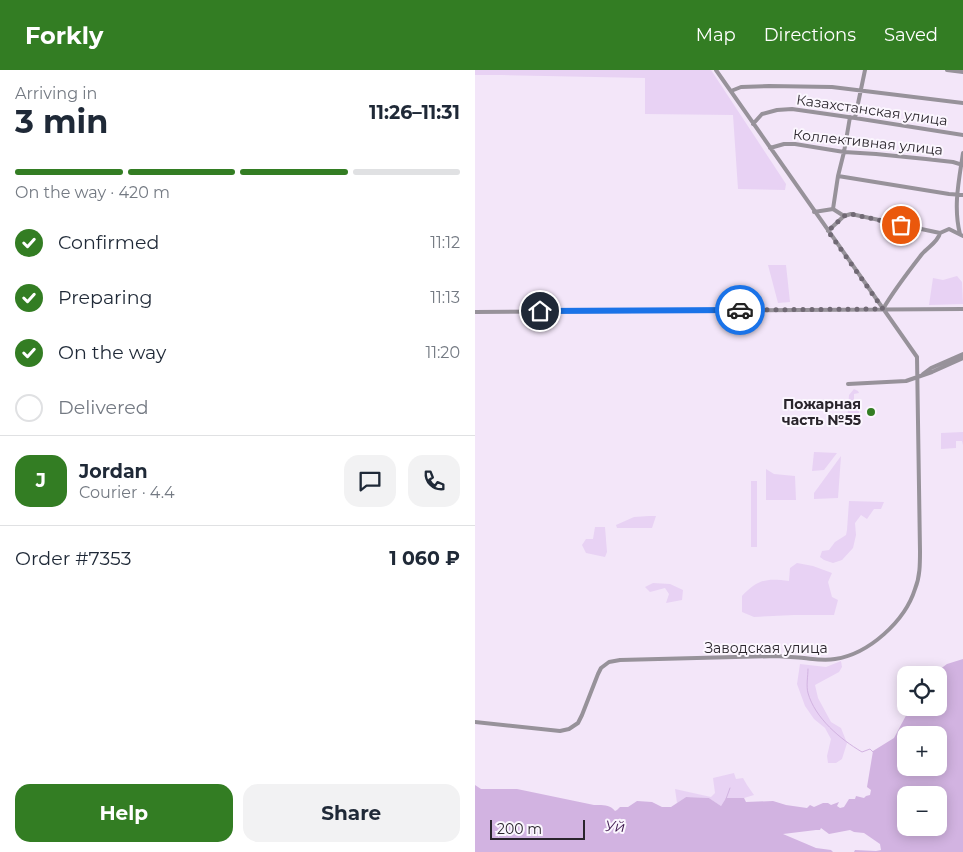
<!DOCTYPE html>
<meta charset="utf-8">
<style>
body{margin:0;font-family:Montserrat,sans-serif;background:#f2f2f3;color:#1f2937;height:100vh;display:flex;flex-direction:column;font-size:19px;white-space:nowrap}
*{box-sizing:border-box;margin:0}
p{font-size:16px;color:#747a83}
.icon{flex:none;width:28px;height:28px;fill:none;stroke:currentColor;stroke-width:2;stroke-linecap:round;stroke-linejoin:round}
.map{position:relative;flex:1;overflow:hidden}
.drawer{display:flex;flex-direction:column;background:#fff;width:475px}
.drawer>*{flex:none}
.buttons{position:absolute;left:422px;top:596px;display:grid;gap:10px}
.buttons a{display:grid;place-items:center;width:50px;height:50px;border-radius:10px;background:#fff;box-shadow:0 2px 12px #0003;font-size:25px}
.scale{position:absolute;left:15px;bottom:12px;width:95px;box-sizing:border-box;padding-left:5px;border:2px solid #2a252c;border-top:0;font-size:14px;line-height:18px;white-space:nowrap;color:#2a252c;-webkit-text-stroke:4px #fbf6fe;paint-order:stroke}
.pin{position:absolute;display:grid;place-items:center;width:42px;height:42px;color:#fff;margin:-21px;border:2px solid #fff;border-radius:50%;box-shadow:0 1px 5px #0007}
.courier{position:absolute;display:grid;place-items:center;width:50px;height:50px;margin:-25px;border:4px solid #1a73e8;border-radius:50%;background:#fff;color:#222;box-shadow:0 1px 6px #0007}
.summary em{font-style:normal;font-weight:700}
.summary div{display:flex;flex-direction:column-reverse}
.summary{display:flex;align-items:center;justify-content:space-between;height:85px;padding:0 15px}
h1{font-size:32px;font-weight:700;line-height:38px}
.bar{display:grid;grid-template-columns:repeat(4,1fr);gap:8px 5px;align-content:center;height:60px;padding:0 15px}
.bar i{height:6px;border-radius:4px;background:#e0e1e3}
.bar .current{background:#337d23}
.bar p{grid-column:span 4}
.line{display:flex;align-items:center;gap:12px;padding:0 15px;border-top:1px solid #e0e1e3}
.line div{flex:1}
.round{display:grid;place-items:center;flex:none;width:52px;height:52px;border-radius:15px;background:#f2f2f3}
ol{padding:0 15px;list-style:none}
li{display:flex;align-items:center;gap:15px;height:55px}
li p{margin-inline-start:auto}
li .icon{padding:5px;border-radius:50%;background:#337d23;color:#fff;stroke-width:4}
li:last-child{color:#747a83}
li i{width:28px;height:28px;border:2px solid #e0e1e3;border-radius:50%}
.cta{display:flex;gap:10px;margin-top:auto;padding:10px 15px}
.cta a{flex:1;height:58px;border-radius:15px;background:#337d23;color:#fff;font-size:20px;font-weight:700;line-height:58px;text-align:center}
.cta a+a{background:#f2f2f3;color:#1f2937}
header{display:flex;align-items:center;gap:30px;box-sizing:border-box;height:70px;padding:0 25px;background:#337d23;color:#fff}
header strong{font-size:24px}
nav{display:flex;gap:28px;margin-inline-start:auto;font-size:18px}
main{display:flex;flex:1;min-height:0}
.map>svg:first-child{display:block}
.green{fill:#e8d2f4}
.water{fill:#d2b3e1;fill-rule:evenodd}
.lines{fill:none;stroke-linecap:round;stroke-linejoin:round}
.stream{stroke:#d2b3e1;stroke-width:1}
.minor{stroke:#97929a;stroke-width:4}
.done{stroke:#706974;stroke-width:5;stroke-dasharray:0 9}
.route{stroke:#1a73e8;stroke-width:6}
.poi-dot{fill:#337d23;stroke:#fbf6fe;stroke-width:2}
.labels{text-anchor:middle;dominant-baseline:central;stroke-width:4;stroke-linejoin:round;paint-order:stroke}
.street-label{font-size:14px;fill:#2a252c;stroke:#fbf6fe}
.poi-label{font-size:14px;font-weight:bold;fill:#2a252c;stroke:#fbf6fe;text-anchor:end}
.water-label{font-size:15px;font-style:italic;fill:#411b51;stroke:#fbf6fe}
</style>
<header>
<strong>Forkly</strong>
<nav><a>Map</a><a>Directions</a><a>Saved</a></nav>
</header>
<main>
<section class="drawer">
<div class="summary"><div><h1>3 min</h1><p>Arriving in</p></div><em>11:26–11:31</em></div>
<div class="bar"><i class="current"></i><i class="current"></i><i class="current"></i><i></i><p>On the way · 420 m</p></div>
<ol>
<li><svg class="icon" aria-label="check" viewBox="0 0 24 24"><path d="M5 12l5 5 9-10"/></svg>Confirmed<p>11:12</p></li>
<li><svg class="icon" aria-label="check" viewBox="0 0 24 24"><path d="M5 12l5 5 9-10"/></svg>Preparing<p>11:13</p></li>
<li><svg class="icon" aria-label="check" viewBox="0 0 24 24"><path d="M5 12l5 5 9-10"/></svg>On the way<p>11:20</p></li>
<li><i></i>Delivered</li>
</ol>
<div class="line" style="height:90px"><b class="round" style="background:#337d23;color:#fff">J</b><div><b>Jordan</b><p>Courier · 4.4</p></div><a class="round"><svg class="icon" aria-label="chat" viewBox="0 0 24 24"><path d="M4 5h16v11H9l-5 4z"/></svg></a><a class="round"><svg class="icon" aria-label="phone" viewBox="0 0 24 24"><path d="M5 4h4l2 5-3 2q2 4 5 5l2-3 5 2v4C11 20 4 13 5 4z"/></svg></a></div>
<div class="line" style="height:65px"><div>Order #7353</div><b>1 060 ₽</b></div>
<div class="cta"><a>Help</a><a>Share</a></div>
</section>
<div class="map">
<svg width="488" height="782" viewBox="0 0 488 782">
<rect width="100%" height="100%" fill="#f3e6f9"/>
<path class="green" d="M0,0H236L311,114L310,120L263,119L258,45L170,44V8L27,5H0Z
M293,195H311L315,232L303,233Z
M482,206L487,212L488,234L454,235L458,208L468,210Z
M379,319L383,321L384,323L379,324V337L384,338V350L380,353H372L374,325Z
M488,362V375L487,371H481V378L466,379V363Z
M339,382L362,383L349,400L337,401Z
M366,386L363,428L339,429V423Z
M291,399L299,404L320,406L321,430H291Z
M276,411H282V477H276Z
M374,431L409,432L406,439H399L392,449L386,445L380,453L381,465L378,478L367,490L358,493L349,490L345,487L347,481L354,480L360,472L371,465L372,460Z
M174,446H181L177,458H142L141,455L159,447Z
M120,457H130L132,482L130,487L111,483L107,475L111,469H118Z
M322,493L338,496L357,503L353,512L357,527L363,530L359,545H319L279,547L267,542V526C283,509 292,508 314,511L315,498Z
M178,513L195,514L208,520L207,530L191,533L194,524L190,518L175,522L170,517Z
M366,591L367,597L364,602L340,615L343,628L356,652L366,658L372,673L367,689L361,693H353L352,686L356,669L350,658L339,649L330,636L322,614L325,594L351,597Z
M259,703L261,709L268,708L272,715L279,725L269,728H251L246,736L234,728L211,727L202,733L200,719L236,727L240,723L238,708Z"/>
<path class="water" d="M488,589V782H379L380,780L401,781L406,780L405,774L389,763L379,762L375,760C368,761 361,763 354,764L346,758L345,760H341L308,764L341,778L356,780L358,782H0V715L6,719H42L119,735C126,735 135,734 140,741L142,740L145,737H153L162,731L177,732L187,737H196L211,727L234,728L246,736L251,728H269L271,732L298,731L311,735L332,738L335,735L339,737L348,733H353L356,735L364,732L362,736L365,738L369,737L374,729H380L381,726L389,728L391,726L395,725L396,720L392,717L398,681L419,668L435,638H464V605H457L472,594ZM431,665H464V698H431ZM431,725H464V758H431Z"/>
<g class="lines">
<path class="stream" d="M333,599C333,606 331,616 333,623C340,648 365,669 387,682L395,679L398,682
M251,729L255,718"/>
<path class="minor" d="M472,0L488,2
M256,21L266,17L294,16L357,17L488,33
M380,48L390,0
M278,54L287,44L302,40L317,39L380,48L488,65
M295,78L309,74H320L369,82L401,84L451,89L478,92L488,95
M363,106L369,82L375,47
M339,142L358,139
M369,146L358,139L363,106L474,124L488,125
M353,161L369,146L376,144L465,163L474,159L488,166
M485,164C478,137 484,110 488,83
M408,239C419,220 433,202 447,184C453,177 463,172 465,163
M0,242L488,239
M448,304L456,298L488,284
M373,314L431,311L457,302L488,288
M0,652L85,661L94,659L103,653L107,645L123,604L126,598L134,592L145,590L302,586C311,587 320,587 329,588C339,589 349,591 360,589C394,584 430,551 440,519C445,507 445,494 445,481L442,287L241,0"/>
</g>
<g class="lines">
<path class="done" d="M265,240L408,239L353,161L369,146L376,144L426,155"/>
<path class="route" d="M65,241L265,240"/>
</g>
<circle class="poi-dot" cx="396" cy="342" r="5"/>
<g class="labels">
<g class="street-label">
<text transform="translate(397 40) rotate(8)">Казахстанская улица</text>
<text transform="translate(393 72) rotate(6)">Коллективная улица</text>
<text x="291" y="578">Заводская улица</text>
</g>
<g class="poi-label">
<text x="386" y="334">Пожарная<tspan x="386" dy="16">часть №55</tspan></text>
</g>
<g class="water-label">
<text transform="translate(140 756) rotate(3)">Уй</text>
</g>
</g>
</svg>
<div class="buttons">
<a><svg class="icon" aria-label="locate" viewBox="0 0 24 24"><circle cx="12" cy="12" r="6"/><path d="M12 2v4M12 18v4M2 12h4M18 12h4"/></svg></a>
<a>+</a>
<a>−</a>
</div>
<div class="scale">200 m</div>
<div class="pin" style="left:426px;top:155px;background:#ea580c"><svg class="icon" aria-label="bag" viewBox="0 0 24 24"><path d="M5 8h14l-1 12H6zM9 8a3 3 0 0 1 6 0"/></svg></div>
<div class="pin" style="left:65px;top:241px;background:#1f2937"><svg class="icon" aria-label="home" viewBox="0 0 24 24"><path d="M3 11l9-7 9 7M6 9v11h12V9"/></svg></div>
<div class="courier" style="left:265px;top:240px"><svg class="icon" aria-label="car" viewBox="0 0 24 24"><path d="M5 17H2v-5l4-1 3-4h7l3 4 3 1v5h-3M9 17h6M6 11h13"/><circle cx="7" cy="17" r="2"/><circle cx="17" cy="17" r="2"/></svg></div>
</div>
</main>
